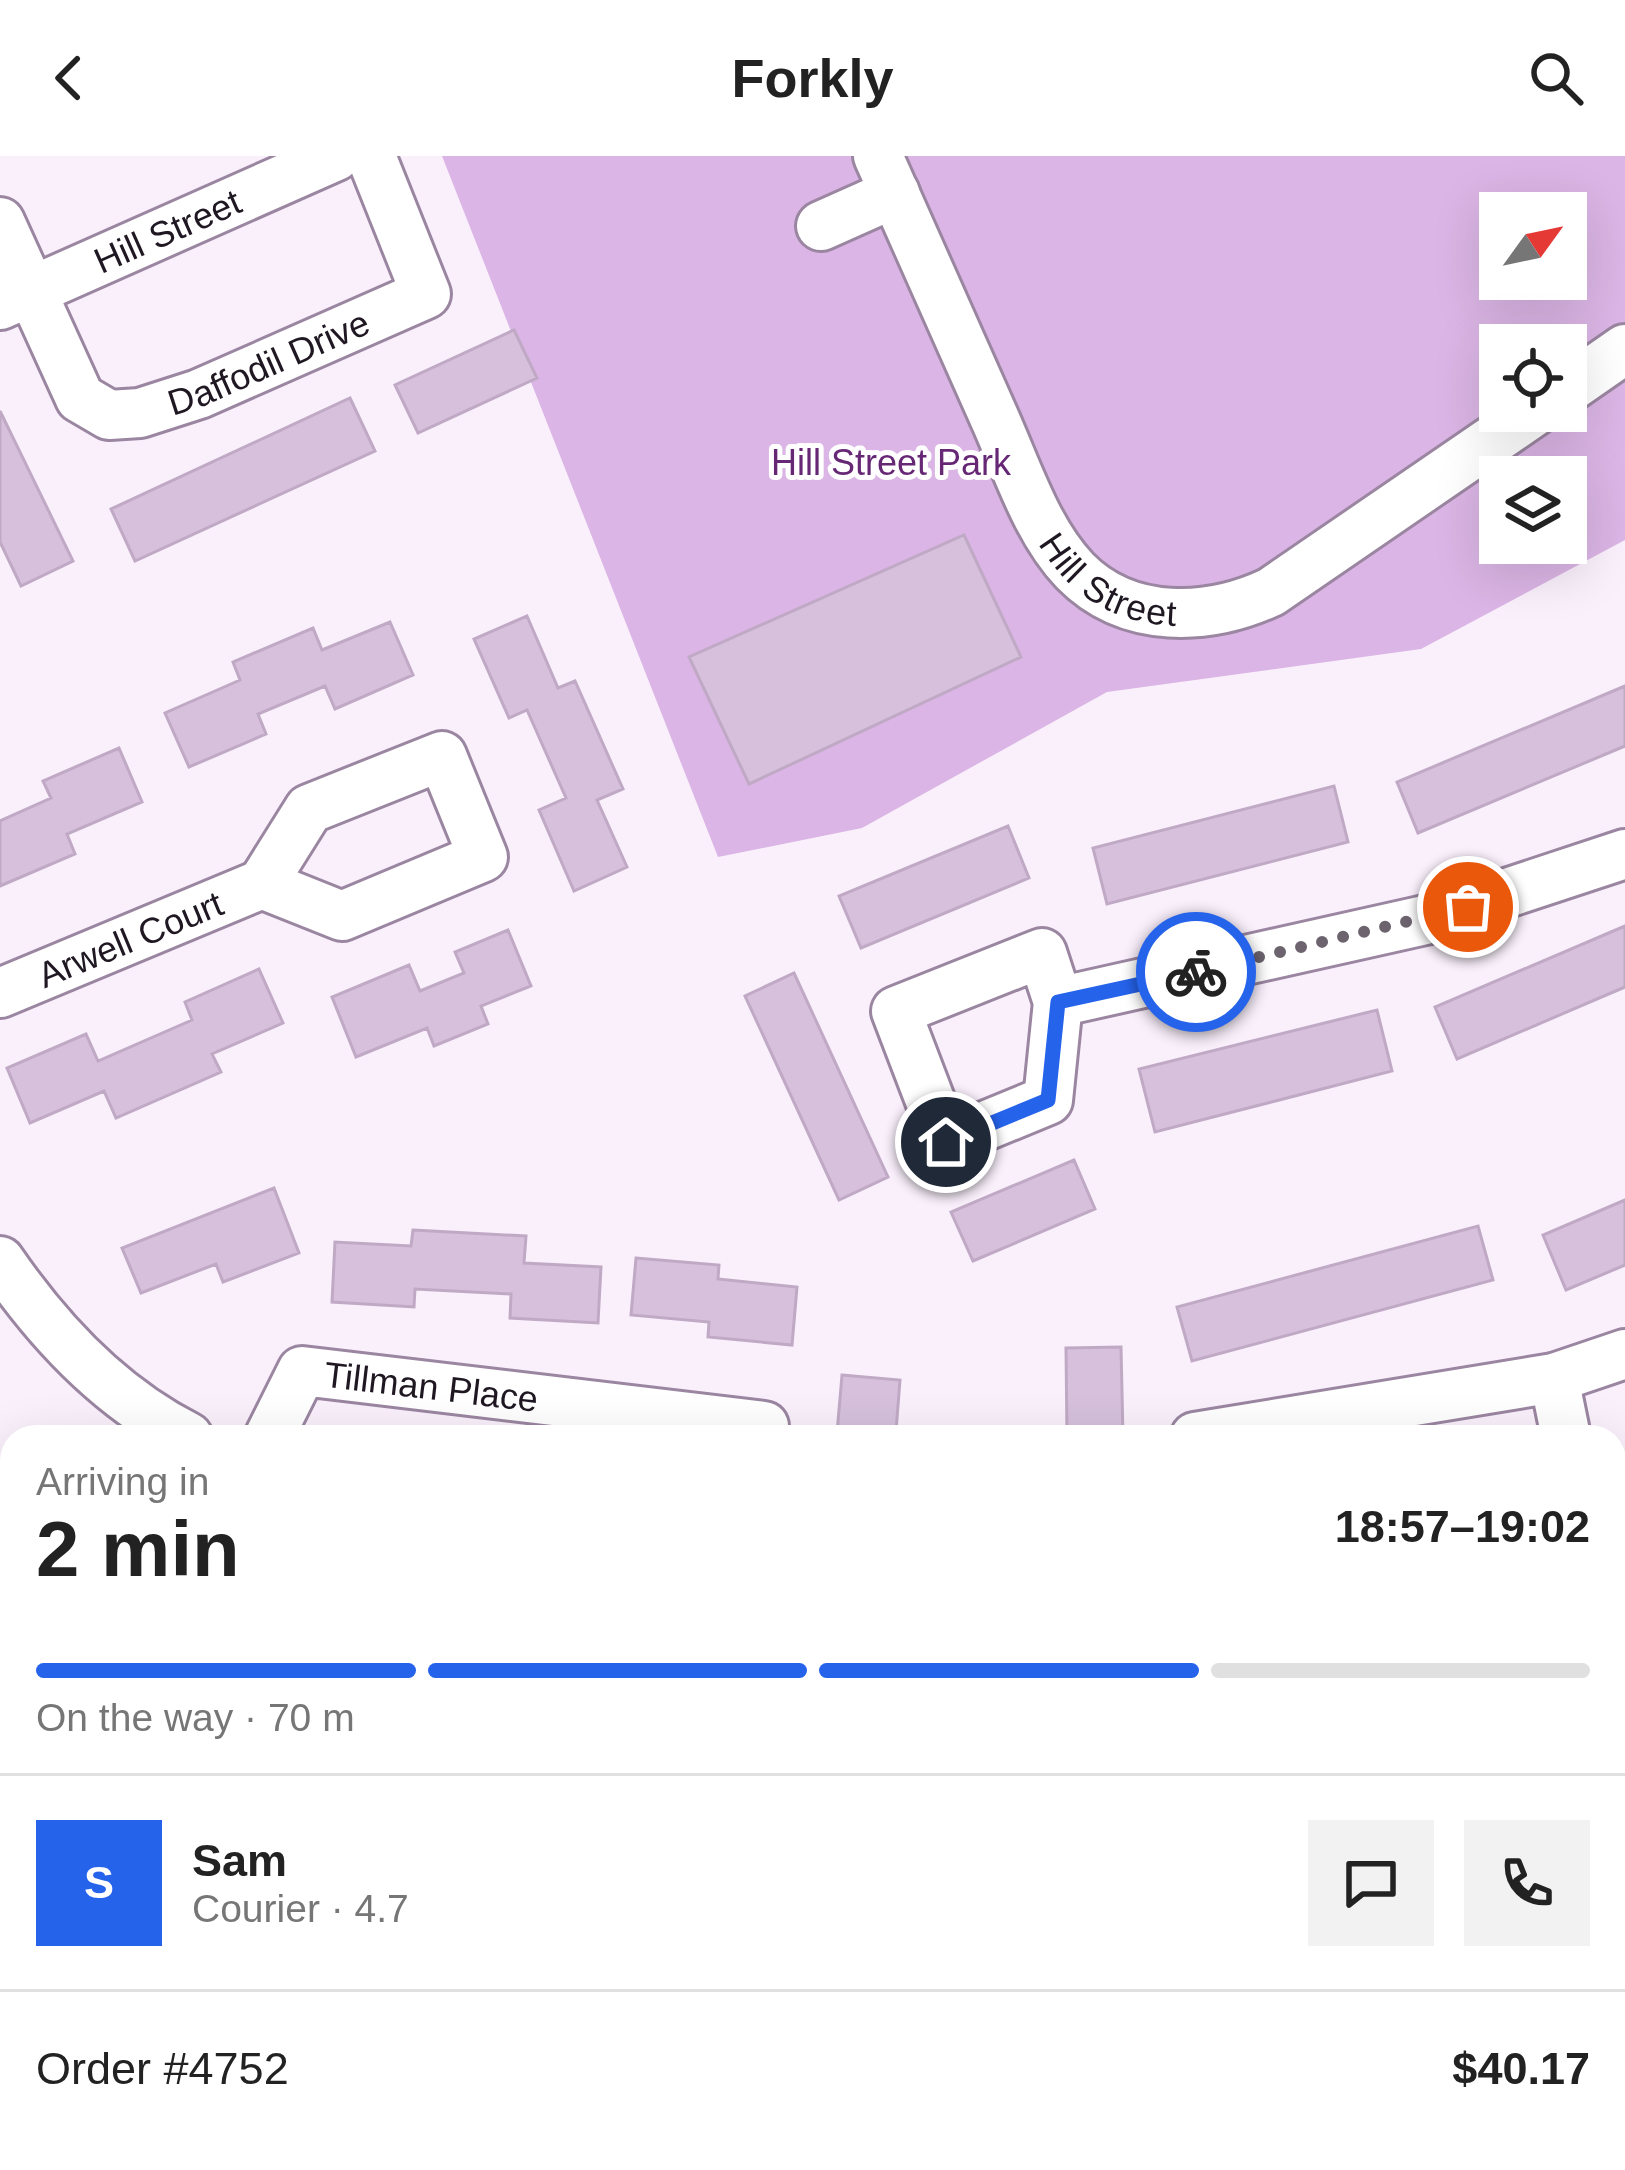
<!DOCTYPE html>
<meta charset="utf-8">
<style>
body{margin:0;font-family:Helvetica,sans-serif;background:#f2f2f2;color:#222;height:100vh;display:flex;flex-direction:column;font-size:45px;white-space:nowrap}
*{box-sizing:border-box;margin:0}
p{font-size:39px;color:#767676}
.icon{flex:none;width:66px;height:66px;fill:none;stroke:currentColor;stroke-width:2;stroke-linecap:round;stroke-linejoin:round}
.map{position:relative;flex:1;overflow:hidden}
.sheet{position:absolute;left:0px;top:1269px;width:1626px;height:747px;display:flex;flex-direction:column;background:#fff;border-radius:36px 36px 0 0;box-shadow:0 12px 48px #0002}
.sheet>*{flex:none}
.needle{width:78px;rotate:57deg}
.tools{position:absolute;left:1479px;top:36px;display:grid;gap:24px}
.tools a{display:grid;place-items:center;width:108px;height:108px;border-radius:0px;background:#fff;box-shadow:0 12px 48px #0002;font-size:60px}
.pin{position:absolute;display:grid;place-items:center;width:102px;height:102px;color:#fff;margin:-51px;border:6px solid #fff;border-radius:50%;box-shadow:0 3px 12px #0007}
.courier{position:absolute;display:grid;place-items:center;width:120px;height:120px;margin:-60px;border:9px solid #2563eb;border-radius:50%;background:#fff;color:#222;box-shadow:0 3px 15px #0007}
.overview em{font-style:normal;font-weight:600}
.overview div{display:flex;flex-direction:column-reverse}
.overview{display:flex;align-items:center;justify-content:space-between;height:204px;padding:0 36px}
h1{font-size:78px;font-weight:600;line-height:90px}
.bar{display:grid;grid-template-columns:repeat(4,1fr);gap:18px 12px;align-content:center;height:144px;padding:0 36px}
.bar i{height:15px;border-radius:9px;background:#e0e0e0}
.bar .on{background:#2563eb}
.bar p{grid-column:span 4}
.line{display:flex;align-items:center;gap:30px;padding:0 36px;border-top:3px solid #e0e0e0}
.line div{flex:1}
.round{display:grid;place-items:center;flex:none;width:126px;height:126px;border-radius:0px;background:#f2f2f2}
header{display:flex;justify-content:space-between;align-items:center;height:156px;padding:0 36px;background:#fff;font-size:54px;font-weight:600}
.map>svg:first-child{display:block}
.green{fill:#dbb5e5;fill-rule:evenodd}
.building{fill:#d6c0dc;stroke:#c0a9c5;stroke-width:3}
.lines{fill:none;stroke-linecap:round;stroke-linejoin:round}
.minor-casing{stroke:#9b86a1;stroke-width:54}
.minor{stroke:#fff;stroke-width:48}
.done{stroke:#6c636e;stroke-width:12;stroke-dasharray:0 21.6}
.route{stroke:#2563eb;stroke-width:15}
.labels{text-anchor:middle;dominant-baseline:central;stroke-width:10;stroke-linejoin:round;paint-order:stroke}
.street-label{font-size:36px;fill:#1f1721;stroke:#fff}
.park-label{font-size:36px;fill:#662775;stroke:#fff}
</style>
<header><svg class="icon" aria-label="back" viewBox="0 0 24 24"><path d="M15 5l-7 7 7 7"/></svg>Forkly<svg class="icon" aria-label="search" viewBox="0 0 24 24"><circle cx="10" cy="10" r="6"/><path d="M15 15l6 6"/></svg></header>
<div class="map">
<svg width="1625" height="2014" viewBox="0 0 1625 2014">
<rect width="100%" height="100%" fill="#faf0fc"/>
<path class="green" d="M442,0H1625V384L1421,493L1107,536L862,672L718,701ZM1500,57H1566V123H1500ZM1500,189H1566V255H1500ZM1500,321H1566V387H1500Z"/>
<path class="building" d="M514,174L537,222L418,277L395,229Z
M350,242L375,295L135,405L111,353Z
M0,255L73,405L21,430L0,386Z
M964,379L1021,501L749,628L689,501Z
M527,460L558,532L575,525L623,633L597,644L627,711L574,735L539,654L566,642L527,554L509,562L474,483Z
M390,466L413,519L335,553L325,530L258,558L266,578L189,611L165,557L240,524L233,506L313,472L322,494Z
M1625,530V590L1418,677L1397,626Z
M119,592L142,646L67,678L75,698L0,730V665L51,642L43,625Z
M1334,630L1348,686L1107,748L1093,692Z
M1008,670L1029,722L861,792L839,740Z
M1625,770V831L1457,903L1435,851Z
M508,774L531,830L481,850L488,868L434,890L427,872L356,901L332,841L409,809L420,835L464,817L455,796Z
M259,813L283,867L212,898L221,916L116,962L104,935L30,967L7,912L86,878L98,905L192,864L185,846Z
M794,817L888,1021L839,1044L745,840Z
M1377,854L1392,915L1155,976L1139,913Z
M1074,1004L1095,1053L973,1105L951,1056Z
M274,1032L299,1097L223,1126L216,1108L141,1137L122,1092Z
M1625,1044V1109L1566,1134L1543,1079Z
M1478,1070L1493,1124L1192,1205L1177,1151Z
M413,1074L526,1080L524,1107L601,1111L598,1167L510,1162L511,1138L415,1133L414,1151L332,1146L335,1086L411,1090Z
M636,1102L719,1109L718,1123L797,1131L792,1189L708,1181L709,1166L631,1159Z
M1121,1191L1123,1281H1067L1066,1192Z
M842,1219L900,1224L896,1275L911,1277L910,1281L837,1277Z
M1625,1655V1774L1614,1754V1661Z
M0,1768L12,1770V1861L0,1859Z
M375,2004H619L616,2014H372Z
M734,2004H813L834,2010L731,2014Z
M1517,2004H1580L1585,2014H1522Z"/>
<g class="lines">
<g class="minor-casing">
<g id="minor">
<path id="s1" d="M878,0C917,87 956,174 994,261C1017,312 1036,374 1075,415C1128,469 1209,465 1271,436L1535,255"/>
<path id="s2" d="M0,66L80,242L109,259L140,257L199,238L426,138L371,0"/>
<path d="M821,70L895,37"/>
<path id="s3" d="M0,149L336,0"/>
<path d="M1566,234L1625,193"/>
<path d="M442,600L483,701L342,760L262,728L309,653Z"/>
<path d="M1042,797L1058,846L1048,944L946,986L896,855Z"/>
<path id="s4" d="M0,837L262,728"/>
<path d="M1058,846L1425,764L1625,698"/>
<path d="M0,1105C48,1175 111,1242 188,1281"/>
<path d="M1554,1222L1566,1281"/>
<path id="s5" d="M269,1281L302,1215L764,1270V1281"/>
<path d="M1195,1281L1554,1222L1625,1198"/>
<path d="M1614,1334L1625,1331"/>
<path d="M1614,1424L1625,1449"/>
<path d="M0,1925L12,1928"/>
<path d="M902,2004L938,2014"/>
<path d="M170,2014L172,2004"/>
<path d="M248,2014L254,2004"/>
<path d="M651,2014L654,2004"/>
</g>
</g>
<use href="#minor" class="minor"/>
</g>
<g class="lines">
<path class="done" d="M1196,816L1468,751"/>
<path class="route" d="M946,986L1048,944L1058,846L1196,816"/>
</g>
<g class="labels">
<g class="street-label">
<text stroke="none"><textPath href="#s3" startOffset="183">Hill Street</textPath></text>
<text stroke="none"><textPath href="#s2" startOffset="396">Daffodil Drive</textPath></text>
<text stroke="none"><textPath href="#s1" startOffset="495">Hill Street</textPath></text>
<text stroke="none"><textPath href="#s4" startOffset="141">Arwell Court</textPath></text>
<text stroke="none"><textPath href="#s5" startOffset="204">Tillman Place</textPath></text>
</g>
<g class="park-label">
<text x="891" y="306">Hill Street Park</text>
</g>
</g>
</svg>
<div class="tools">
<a><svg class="needle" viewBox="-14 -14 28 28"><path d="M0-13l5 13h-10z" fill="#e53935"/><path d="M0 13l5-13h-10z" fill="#767676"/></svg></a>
<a><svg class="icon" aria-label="locate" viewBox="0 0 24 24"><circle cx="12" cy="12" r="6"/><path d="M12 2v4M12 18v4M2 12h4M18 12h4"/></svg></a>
<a><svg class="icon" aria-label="layers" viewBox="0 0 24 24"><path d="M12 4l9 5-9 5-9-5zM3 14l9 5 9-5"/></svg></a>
</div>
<div class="pin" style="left:1468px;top:751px;background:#ea580c"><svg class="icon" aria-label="bag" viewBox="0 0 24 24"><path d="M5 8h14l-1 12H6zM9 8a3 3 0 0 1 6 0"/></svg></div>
<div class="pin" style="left:946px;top:986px;background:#1f2937"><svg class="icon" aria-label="home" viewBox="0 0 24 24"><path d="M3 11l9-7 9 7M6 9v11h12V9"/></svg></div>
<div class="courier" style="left:1196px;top:816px"><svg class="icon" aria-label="bike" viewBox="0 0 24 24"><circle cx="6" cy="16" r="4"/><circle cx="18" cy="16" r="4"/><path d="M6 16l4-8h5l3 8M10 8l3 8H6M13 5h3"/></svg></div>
<section class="sheet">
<div class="overview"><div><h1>2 min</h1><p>Arriving in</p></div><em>18:57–19:02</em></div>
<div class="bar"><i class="on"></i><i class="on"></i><i class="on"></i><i></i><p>On the way · 70 m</p></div>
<div class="line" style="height:216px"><b class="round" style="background:#2563eb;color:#fff">S</b><div><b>Sam</b><p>Courier · 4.7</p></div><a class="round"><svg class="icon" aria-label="chat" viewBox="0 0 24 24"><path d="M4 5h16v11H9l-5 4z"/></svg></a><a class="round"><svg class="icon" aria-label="phone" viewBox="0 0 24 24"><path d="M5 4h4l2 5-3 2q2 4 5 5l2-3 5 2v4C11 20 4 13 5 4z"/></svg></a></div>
<div class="line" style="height:156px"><div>Order #4752</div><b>$40.17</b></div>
</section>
</div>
